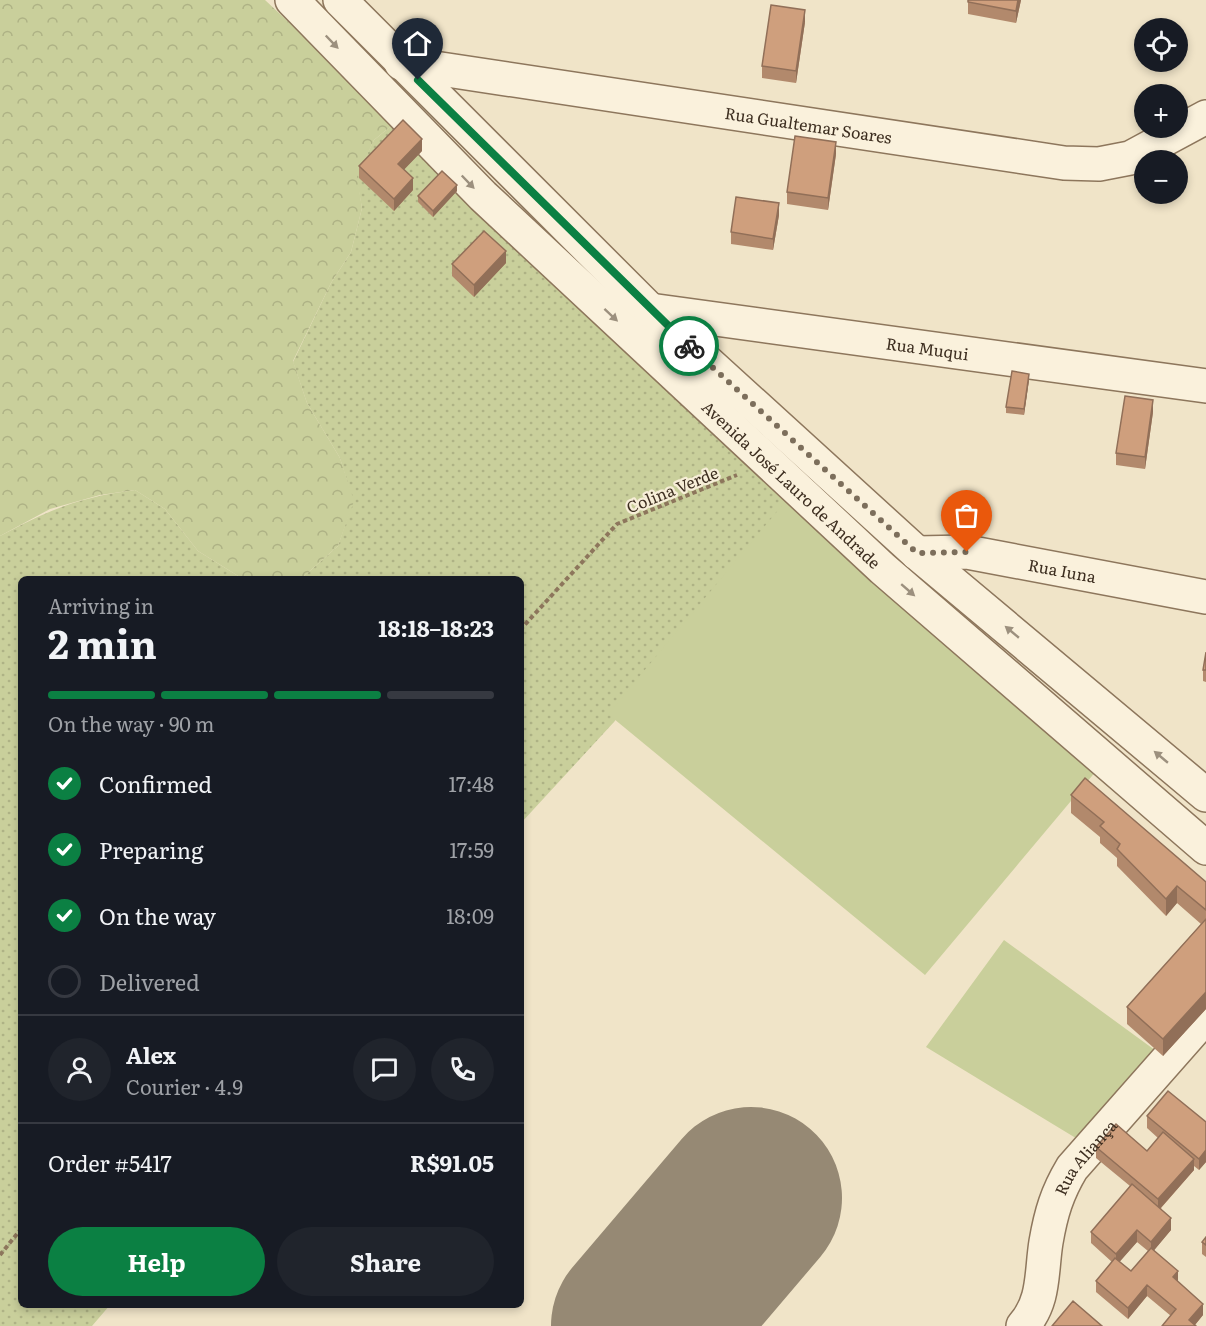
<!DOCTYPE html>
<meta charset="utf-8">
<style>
body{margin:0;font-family:Literata,serif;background:#20242c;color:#f1f3f6;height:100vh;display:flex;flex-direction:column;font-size:22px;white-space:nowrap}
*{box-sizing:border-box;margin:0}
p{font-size:20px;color:#9ea1a6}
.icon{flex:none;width:33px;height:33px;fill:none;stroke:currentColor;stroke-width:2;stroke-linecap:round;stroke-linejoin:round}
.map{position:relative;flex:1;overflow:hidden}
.sheet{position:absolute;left:18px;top:576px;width:506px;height:732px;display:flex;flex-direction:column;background:#171b24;border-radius:9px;box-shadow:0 3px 9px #0003}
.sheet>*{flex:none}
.tools{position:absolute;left:1134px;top:18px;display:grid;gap:12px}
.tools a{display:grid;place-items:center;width:54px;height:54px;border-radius:50%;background:#171b24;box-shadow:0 3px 9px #0003;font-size:30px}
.pin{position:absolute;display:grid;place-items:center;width:51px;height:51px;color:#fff;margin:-62px -26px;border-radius:50% 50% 50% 0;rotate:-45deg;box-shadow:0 0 6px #0007}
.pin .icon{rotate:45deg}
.courier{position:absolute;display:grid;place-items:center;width:60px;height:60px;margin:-30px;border:4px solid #0b8043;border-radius:50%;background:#fff;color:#222;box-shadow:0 2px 8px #0007}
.summary em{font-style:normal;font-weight:700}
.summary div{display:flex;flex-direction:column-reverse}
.summary{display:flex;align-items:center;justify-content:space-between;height:102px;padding:0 30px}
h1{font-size:39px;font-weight:700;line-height:45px}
.bar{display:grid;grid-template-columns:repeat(4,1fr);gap:9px 6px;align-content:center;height:72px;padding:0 30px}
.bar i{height:8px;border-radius:4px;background:#363941}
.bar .selected{background:#0b8043}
.bar p{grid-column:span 4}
.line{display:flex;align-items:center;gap:15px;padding:0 30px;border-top:2px solid #363941}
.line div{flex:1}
.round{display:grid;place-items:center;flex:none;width:63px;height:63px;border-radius:32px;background:#20242c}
ol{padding:0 30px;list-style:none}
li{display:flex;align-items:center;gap:18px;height:66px}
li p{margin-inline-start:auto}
li .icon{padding:6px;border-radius:50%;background:#0b8043;color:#fff;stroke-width:4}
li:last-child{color:#9ea1a6}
li i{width:33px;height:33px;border:3px solid #363941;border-radius:50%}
.action{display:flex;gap:12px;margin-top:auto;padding:12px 30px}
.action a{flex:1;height:69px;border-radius:36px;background:#0b8043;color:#fff;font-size:24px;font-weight:700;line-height:69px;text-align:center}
.action a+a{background:#20242c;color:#f1f3f6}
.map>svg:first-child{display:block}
.grass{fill:url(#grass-dots)}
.forest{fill:url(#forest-crowns)}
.garden{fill:#c9cf9b}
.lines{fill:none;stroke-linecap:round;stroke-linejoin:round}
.runway{stroke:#968974;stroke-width:182}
.minor-casing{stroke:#8d765c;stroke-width:36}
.path{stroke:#8d765c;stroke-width:4;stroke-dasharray:4.5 3;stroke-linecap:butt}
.minor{stroke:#faf1dc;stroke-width:33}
.wall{fill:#b2896c;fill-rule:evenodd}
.shaded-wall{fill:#916f58}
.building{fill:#cf9f7d;stroke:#916f58;stroke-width:1.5}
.oneway{fill:#9c907e}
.done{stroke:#7c6e5b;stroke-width:6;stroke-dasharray:0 10.8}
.route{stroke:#0b8043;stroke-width:8}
.labels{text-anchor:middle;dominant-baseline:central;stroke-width:4.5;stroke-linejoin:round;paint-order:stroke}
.street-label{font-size:16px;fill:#3d2e20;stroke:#f7eed8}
</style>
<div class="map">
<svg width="1206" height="1326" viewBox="0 0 1206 1326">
<defs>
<pattern id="grass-dots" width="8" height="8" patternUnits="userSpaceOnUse" patternTransform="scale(1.5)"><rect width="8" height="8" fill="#c9cf9b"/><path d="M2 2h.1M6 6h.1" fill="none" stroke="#aeb285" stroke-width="1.8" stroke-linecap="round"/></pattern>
<pattern id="forest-crowns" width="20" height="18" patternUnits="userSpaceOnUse" patternTransform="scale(1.5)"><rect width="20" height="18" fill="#c9cf9b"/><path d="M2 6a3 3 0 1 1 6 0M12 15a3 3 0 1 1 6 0" fill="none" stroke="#aeb285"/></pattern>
</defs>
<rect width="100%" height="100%" fill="#f0e4c8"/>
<path class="grass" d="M396,122L792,496L614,722L521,823L520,579H273L303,577L338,546L353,501L340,458L307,403L293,362L331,283L351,252L362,208L356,176L374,140Z
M135,490L165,509L198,551L243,579H21V1305H110L92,1326H0V536C49,510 79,497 135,490Z"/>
<path class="forest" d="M0,0H265L396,122L374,140L357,176L362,208L351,252L331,283L293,361L307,403L340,458L354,501L338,546L303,577L243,579L198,551L165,509L135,490L100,495L50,509L0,536Z"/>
<path class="garden" d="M785,502L1102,764L925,975L608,714Z
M1004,940L1163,1056L1084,1143L926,1047Z"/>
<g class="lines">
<path class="runway" d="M642,1326L751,1198"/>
<g class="minor-casing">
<g id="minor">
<path id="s1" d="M292,0L483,196L883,569L1206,848"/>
<path d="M340,0L650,310L917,553L1206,795"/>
<path id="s2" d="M401,63L1064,163L1099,164L1130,158L1206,117"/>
<path id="s3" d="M650,310L1206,386"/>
<path id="s4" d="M917,553L967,552L1206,597"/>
<path id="s5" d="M1023,1326C1045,1301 1041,1273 1046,1242C1051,1213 1057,1193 1072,1168L1206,1016"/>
</g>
</g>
<path class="path" d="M520,630L617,524L737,475
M0,1255L21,1229"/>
<use href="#minor" class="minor"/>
</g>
<path class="wall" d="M1021,0L1016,23L968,14V2Z
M805,22L796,83L762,78V66Z
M422,151L404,169L413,190L394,211L359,178V166Z
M836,154L828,210L787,204V192Z
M457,191L433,217L418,202V196Z
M779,215L773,250L731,244V232Z
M506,263L474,297L452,276V264Z
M1029,380L1024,415L1006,413V407Z
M1153,412L1145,469L1116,465V453Z
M1206,652V682L1203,681V670Z
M1071,795L1206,882V1009L1163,1056L1127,1024V1007L1201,924L1177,903L1166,916L1117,866V858L1100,843V837L1071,813Z
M1147,1116L1206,1122V1162L1199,1170L1194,1166V1170L1161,1208L1171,1230L1154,1250L1203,1315L1195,1325L1171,1316L1147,1296L1128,1319L1096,1292V1281L1112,1262L1091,1243V1232L1130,1186L1096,1158V1147L1147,1151L1158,1138L1147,1128ZM1137,1242L1148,1251L1131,1271L1119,1262Z
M1206,1237V1257L1202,1254V1242Z"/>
<path class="shaded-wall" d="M1018,0H1021L1016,23V11Z
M805,10V22L796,83V71Z
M422,139V151L398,176V164Z
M836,142V154L828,210V198Z
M413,178V190L394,211V199Z
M457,185V191L433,217V211Z
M779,203V215L773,250V239Z
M506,251V263L474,297V285Z
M1029,374V380L1024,415V409Z
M1153,400V412L1145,469V457Z
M1177,886V903L1166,916V899Z
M1206,992V1009L1163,1056V1039Z
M1206,1150V1162L1199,1170V1159Z
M1194,1159V1170L1158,1211V1199Z
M1171,1218V1230L1151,1254V1242Z
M1137,1230V1242L1116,1266V1254Z
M1178,1271V1283L1173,1277Z
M1147,1285V1296L1128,1319V1308Z
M1203,1304V1315L1194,1326L1189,1320Z"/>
<path class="building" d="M968,0H1018L1016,11L968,2Z
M771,5L805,10L796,71L762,66Z
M403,120L422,139L398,164L413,178L394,199L359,166Z
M795,136L836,142L828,198L787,192Z
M442,171L457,185L433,211L418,196Z
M736,197L779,203L773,239L731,232Z
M484,231L506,251L474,285L452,264Z
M1012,371L1029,374L1024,409L1006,407Z
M1125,396L1153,400L1145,457L1116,453Z
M1206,652V670H1203Z
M1085,778L1206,882V910L1177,886L1166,899L1117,849L1120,844L1100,826L1104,822L1071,795Z
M1206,919V992L1163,1039L1127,1007Z
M1168,1091L1206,1122V1150L1199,1159L1147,1116Z
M1116,1124L1147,1151L1163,1132L1194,1159L1158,1199L1096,1147Z
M1132,1184L1171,1218L1151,1242L1137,1230L1116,1254L1091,1232Z
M1206,1237V1245L1202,1242Z
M1151,1248L1178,1271L1173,1277L1203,1304L1189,1320L1196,1326H1162L1176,1309L1147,1285L1128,1308L1096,1281L1115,1258L1131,1271Z
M1073,1301L1102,1326H1052Z"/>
<defs><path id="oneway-solid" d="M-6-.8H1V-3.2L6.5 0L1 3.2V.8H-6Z" transform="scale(1.5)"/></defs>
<g class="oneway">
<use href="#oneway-solid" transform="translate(332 42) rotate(46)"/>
<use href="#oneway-solid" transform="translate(468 182) rotate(46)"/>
<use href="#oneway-solid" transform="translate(611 315) rotate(43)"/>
<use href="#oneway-solid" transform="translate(908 590) rotate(41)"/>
<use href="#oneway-solid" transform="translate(1012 632) rotate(-140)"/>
<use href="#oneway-solid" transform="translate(1161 757) rotate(-140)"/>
</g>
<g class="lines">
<path class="done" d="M689,346L917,553L967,552"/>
<path class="route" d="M418,80L689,346"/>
</g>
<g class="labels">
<g class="street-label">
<text stroke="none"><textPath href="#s2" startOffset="412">Rua Gualtemar Soares</textPath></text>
<text stroke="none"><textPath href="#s3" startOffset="280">Rua Muqui</textPath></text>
<text stroke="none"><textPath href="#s1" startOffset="696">Avenida José Lauro de Andrade</textPath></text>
<text transform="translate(672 489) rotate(-22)">Colina Verde</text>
<text stroke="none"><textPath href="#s4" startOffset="147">Rua Iuna</textPath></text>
<text stroke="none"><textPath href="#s5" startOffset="184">Rua Aliança</textPath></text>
</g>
</g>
</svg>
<div class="tools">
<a><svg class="icon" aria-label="locate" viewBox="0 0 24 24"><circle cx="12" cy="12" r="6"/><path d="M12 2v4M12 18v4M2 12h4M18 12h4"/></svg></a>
<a>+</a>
<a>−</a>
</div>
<div class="pin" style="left:967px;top:552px;background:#ea580c"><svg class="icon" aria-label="bag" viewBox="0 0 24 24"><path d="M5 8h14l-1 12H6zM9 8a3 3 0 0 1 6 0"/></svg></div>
<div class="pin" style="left:418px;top:80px;background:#1f2937"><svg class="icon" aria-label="home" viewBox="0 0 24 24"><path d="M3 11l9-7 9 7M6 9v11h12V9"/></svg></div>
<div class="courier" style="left:689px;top:346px"><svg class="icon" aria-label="bike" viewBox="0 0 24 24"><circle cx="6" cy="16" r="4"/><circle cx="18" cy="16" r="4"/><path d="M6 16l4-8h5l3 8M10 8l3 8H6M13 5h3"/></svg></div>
<section class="sheet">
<div class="summary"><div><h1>2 min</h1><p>Arriving in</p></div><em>18:18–18:23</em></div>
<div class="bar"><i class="selected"></i><i class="selected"></i><i class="selected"></i><i></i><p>On the way · 90 m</p></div>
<ol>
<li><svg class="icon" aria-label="check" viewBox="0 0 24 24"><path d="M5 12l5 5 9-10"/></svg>Confirmed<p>17:48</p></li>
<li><svg class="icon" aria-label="check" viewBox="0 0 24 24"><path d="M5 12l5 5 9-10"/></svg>Preparing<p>17:59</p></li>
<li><svg class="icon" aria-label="check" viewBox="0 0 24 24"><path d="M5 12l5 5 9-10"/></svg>On the way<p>18:09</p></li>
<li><i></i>Delivered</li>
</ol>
<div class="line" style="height:108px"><a class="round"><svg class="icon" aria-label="person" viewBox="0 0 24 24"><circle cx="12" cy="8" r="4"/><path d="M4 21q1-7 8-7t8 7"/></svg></a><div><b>Alex</b><p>Courier · 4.9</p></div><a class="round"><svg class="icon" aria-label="chat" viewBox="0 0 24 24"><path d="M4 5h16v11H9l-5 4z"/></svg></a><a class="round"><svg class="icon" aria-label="phone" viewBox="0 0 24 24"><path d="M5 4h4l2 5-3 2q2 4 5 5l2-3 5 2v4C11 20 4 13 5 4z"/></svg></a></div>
<div class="line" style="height:78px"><div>Order #5417</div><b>R$91.05</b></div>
<div class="action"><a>Help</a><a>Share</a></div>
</section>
</div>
